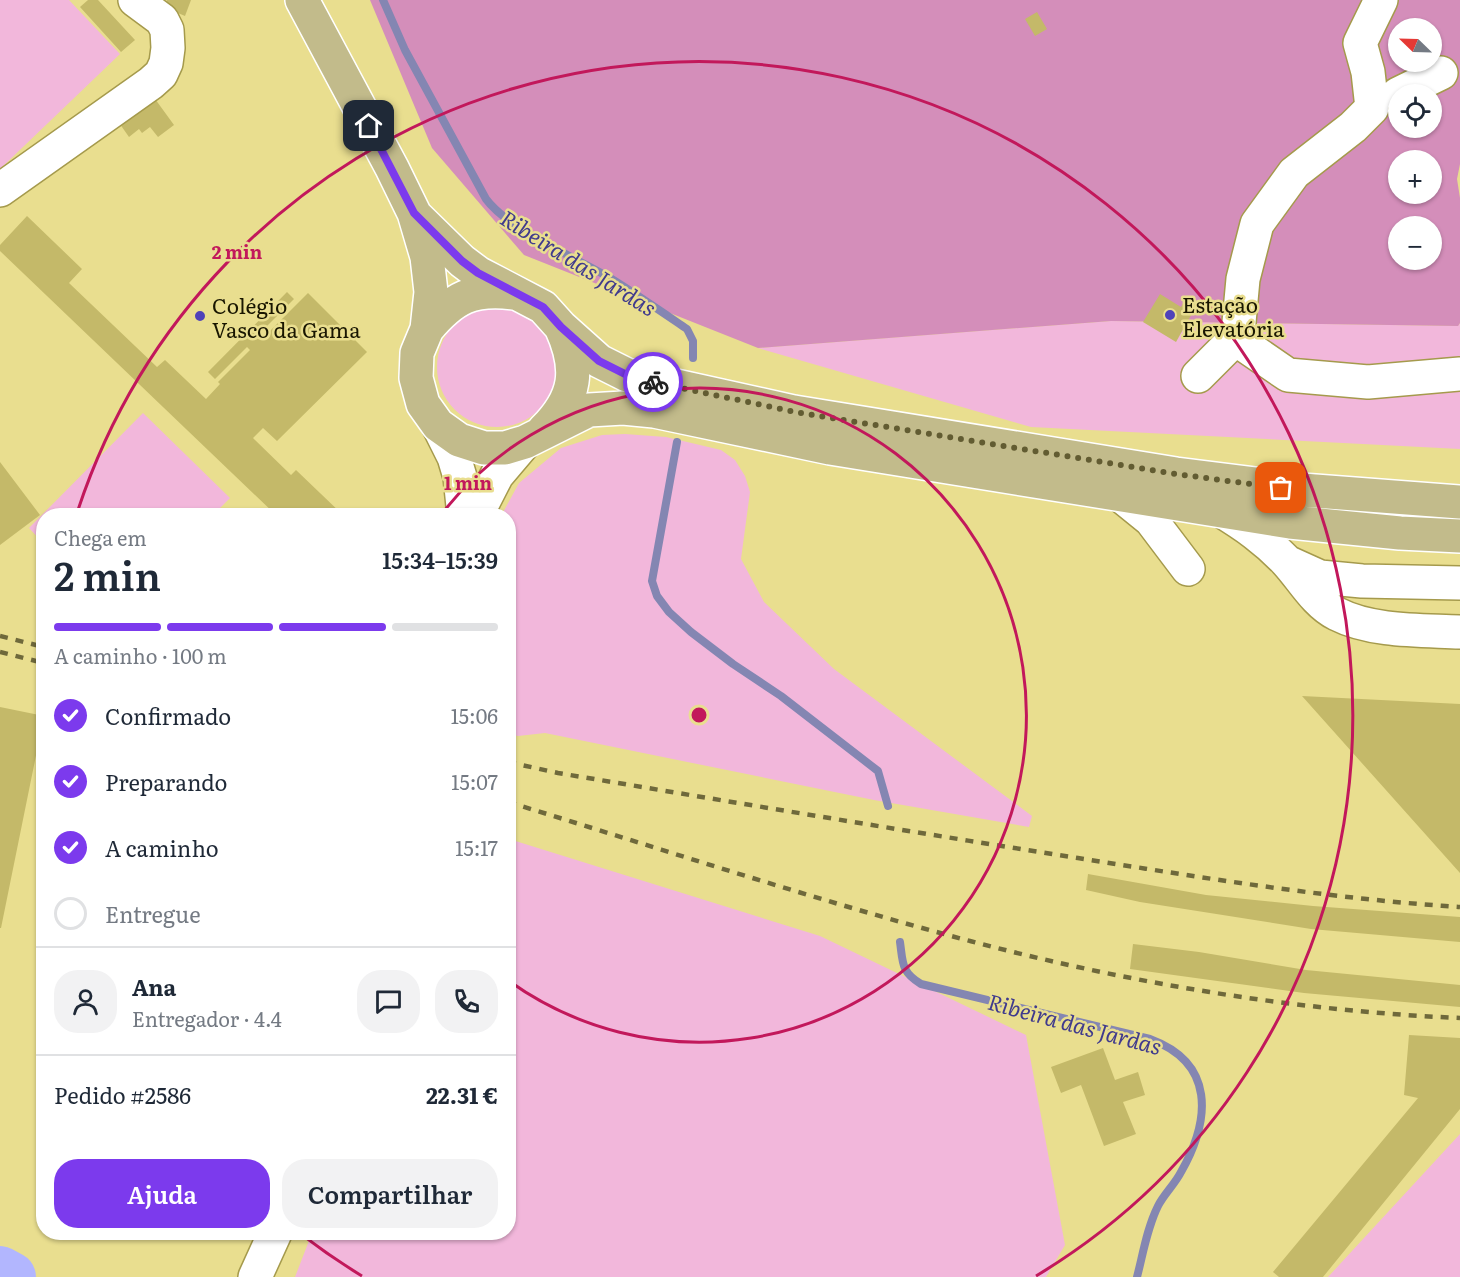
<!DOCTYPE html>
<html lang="pt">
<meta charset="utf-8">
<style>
body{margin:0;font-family:Literata,serif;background:#f2f2f3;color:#1f2937;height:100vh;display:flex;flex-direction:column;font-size:22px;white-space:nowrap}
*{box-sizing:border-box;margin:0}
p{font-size:20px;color:#747a83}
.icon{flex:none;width:33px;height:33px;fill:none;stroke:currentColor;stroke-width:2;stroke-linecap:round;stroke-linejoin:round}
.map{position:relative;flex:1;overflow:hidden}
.drawer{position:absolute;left:36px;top:508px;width:480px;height:732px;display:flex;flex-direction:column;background:#fff;border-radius:24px;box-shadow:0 2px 4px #0004}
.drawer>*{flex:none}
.needle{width:39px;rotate:293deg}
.buttons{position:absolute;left:1388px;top:18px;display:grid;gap:12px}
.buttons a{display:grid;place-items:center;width:54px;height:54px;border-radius:50%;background:#fff;box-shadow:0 2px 4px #0004;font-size:30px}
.pin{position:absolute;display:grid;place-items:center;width:51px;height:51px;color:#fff;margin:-26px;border-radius:12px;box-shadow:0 3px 9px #0006}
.courier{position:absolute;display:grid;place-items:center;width:60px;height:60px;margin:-30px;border:4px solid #7c3aed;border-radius:50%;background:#fff;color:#222;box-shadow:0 2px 8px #0007}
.summary em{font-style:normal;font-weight:600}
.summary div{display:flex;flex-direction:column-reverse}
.summary{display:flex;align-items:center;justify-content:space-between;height:102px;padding:0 18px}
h1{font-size:39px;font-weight:600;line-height:45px}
.bar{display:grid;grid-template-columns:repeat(4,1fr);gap:9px 6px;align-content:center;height:72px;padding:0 18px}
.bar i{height:8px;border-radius:4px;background:#e0e1e3}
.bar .current{background:#7c3aed}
.bar p{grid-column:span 4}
.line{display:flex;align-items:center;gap:15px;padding:0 18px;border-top:2px solid #e0e1e3}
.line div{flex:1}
.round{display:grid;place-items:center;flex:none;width:63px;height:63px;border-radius:24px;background:#f2f2f3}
ol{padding:0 18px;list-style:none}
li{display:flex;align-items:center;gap:18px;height:66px}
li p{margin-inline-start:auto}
li .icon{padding:6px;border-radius:50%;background:#7c3aed;color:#fff;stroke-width:4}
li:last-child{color:#747a83}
li i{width:33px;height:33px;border:3px solid #e0e1e3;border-radius:50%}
.cta{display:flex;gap:12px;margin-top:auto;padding:12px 18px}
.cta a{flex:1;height:69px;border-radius:24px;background:#7c3aed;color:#fff;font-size:24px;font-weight:600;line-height:69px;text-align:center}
.cta a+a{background:#f2f2f3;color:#1f2937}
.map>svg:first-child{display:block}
.green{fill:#f2b7db}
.forest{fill:#d48eba;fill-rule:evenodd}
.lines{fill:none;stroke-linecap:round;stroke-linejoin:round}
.stream{stroke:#8486b2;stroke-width:8}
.river{stroke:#b2b6fe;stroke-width:50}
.building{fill:#c4b969}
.minor-casing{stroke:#a59a4c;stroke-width:36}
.major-casing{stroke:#fff;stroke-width:36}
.minor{stroke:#fff;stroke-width:33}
.major{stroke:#c2bb8b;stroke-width:33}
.rail{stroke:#6f693b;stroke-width:4.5;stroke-dasharray:8 8;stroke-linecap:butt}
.done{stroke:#625c32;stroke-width:6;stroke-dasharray:0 10.8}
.route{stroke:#7c3aed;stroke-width:8}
.ring{fill:none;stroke:#c2185b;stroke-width:3}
.poi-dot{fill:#4f42b9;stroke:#e9de8f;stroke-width:2}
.labels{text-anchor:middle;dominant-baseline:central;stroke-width:5;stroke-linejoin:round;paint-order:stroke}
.poi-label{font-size:21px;fill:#191600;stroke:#e9de8f;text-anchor:start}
.water-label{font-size:22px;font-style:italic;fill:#403b8d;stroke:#e9de8f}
.centre{fill:#c2185b;stroke:#e9de8f;stroke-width:3}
.ring-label{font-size:18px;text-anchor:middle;font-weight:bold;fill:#c2185b;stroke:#e9de8f;stroke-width:5;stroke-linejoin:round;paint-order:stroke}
</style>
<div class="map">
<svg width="1460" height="1277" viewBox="0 0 1460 1277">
<rect width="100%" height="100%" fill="#e9de8f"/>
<path class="green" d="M0,0H69L120,54L0,169Z
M437 367a60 60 0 1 1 120 0a60 60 0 1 1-120 0Z
M1111,321L1458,326L1460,323V449L1031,427L758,348Z
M143,413L230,498L212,516H44L43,543L29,528Z
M625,434L666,437L721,450L735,460L745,476L750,492L741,559L764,602L834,669L1032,816L1029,827L874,800L545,733L518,736L509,734L508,516H501L519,483L561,448L602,435Z
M509,839L820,936L1026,1035L1065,1245L1046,1277H295L312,1233H508Z
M1460,1134V1277H1328Z"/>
<path class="forest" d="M370,0H1460V164L1457,179L1460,198V323L1458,326L1111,321L758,348L524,255L432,148ZM1398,28H1431V62H1398ZM1398,94H1431V128H1398ZM1398,160H1431V194H1398ZM1398,226H1431V260H1398Z"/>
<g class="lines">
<path class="stream" d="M383,0L405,50L486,199C509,230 575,257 610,278C636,294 662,312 687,329L693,341V358
M677,442L652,581L657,596L669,612L691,632L733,664L781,696L878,771L888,806
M900,942C903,963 901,972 921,984L1150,1039C1215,1063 1211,1119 1181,1172C1175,1184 1164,1194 1158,1206C1147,1228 1143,1254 1137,1277"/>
<path class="river" d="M0,1271L11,1277"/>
</g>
<path class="building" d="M88,0H98L135,40L121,52L80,7Z
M167,0H191L185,16L164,7Z
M1037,12L1047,29L1035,36L1025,19Z
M150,92L174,125L158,137L150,127L142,133L139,129L129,137L115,117Z
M27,216L82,269L69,283L157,367L165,360L206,399L220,384L218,382L250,350L247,347L215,379L208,372L287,292L294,299L258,335L262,339L308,293L367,352L277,441L263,428L253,438L291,475L296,470L344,516H277L0,251V245Z
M1160,294L1181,307L1187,296L1198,303L1176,342L1143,322Z
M0,462L40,515L0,545Z
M1302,696L1460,704V873Z
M0,707L44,716L1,928H0Z
M1088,874L1206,895L1313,906L1460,917V942L1311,929L1140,902L1086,890Z
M1133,944L1199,952L1306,970L1460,985V1007L1304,993L1130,969Z
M1409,1035L1460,1038V1109L1323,1277H1279L1273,1272L1418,1098L1404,1095Z
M1103,1048L1115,1080L1138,1072L1145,1095L1123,1102L1136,1134L1104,1146L1081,1085L1061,1093L1051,1067Z"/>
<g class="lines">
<g class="minor-casing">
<path id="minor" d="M1398,94L1441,73
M0,190L151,83L161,74L166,63L168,48L167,30L162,20L135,0
M1234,338L1288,375L1368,382L1460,374
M1198,376L1230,344L1238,333L1243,279L1257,224L1294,173L1353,127L1372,108L1368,72L1360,43L1381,0
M438,425L454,457L460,477L464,516
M1119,494L1151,520L1188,569
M1220,510C1246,526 1265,539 1286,561C1302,578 1315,603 1337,614C1372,632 1422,630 1460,632
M476,516L497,475L525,442
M1289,563L1320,577L1362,581L1460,583
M255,1277L275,1233"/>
</g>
<g class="major-casing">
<path id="major" d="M302,0L392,168L414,213L427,257L431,292L427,329L417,353L416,378L423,404L438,425L459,440L484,448H505L525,442L589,410L623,408L654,411L830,448L1290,522L1400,533L1460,536
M417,217L462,261L478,273L543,307L561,327L599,361L627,375L794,412L1176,474L1302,490L1460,502
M427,329C454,297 472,288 514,293
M544,430C577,397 580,369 561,327"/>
</g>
<use href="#minor" class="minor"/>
<use href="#major" class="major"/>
<path class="rail" d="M0,636L44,647
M0,652L44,663
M508,762L558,773C732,802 905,831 1078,858C1205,878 1332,899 1460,907
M508,802C662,849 815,900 970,941C1129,983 1296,1011 1460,1018"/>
</g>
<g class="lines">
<path class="done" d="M653,382L795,412L1176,474L1281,488"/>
<path class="route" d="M369,126L414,213L462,261L478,273L543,307L561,327L599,361L627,375L653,382"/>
</g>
<g class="ring">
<path d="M440 516A327 327 0 1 1 509 981"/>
<path d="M362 1276A654 654 0 0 1 301 1234M77 513A654 654 0 1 1 1036 1276"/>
</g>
<g class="poi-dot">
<circle cx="1170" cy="315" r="6"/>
<circle cx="200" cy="316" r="6"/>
</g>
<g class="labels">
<g class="poi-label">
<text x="1182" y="303">Estação<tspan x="1182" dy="24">Elevatória</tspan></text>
<text x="212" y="304">Colégio<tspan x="212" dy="24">Vasco da Gama</tspan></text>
</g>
<g class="water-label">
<text transform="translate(579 262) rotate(32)">Ribeira das Jardas</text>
<text transform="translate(1075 1023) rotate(15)">Ribeira das Jardas</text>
</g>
</g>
<circle cx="699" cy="715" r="9" class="centre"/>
<g class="ring-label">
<text x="237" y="259">2 min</text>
<text x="468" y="490">1 min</text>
</g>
</svg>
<div class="buttons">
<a><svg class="needle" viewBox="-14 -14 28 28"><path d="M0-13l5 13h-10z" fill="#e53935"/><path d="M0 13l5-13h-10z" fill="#747a83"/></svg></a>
<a><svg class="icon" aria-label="locate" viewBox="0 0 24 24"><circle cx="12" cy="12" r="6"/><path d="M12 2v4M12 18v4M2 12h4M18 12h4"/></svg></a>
<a>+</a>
<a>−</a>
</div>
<div class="pin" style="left:1281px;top:488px;background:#ea580c"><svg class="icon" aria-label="bag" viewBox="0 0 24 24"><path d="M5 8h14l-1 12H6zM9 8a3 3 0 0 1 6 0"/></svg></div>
<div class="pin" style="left:369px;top:126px;background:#1f2937"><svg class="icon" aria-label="home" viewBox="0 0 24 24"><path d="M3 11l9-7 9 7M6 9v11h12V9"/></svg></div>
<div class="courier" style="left:653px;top:382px"><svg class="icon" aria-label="bike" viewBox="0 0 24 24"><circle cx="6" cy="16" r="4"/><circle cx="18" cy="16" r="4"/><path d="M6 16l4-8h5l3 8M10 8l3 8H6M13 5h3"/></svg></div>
<section class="drawer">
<div class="summary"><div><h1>2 min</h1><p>Chega em</p></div><em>15:34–15:39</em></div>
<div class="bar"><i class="current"></i><i class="current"></i><i class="current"></i><i></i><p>A caminho · 100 m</p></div>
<ol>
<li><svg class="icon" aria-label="check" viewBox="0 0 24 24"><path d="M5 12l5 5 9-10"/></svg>Confirmado<p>15:06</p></li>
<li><svg class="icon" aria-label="check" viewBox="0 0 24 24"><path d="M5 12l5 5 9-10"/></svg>Preparando<p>15:07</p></li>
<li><svg class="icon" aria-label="check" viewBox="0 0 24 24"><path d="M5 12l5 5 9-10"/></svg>A caminho<p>15:17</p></li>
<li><i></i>Entregue</li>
</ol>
<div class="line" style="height:108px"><a class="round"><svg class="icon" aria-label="person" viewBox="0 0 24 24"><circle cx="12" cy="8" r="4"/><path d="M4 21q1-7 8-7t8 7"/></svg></a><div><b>Ana</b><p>Entregador · 4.4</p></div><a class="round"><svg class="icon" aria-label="chat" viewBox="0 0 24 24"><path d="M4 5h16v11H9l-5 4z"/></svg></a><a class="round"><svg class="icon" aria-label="phone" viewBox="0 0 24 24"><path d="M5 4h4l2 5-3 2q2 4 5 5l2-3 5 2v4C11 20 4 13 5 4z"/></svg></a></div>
<div class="line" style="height:78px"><div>Pedido #2586</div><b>22.31 €</b></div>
<div class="cta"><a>Ajuda</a><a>Compartilhar</a></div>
</section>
</div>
